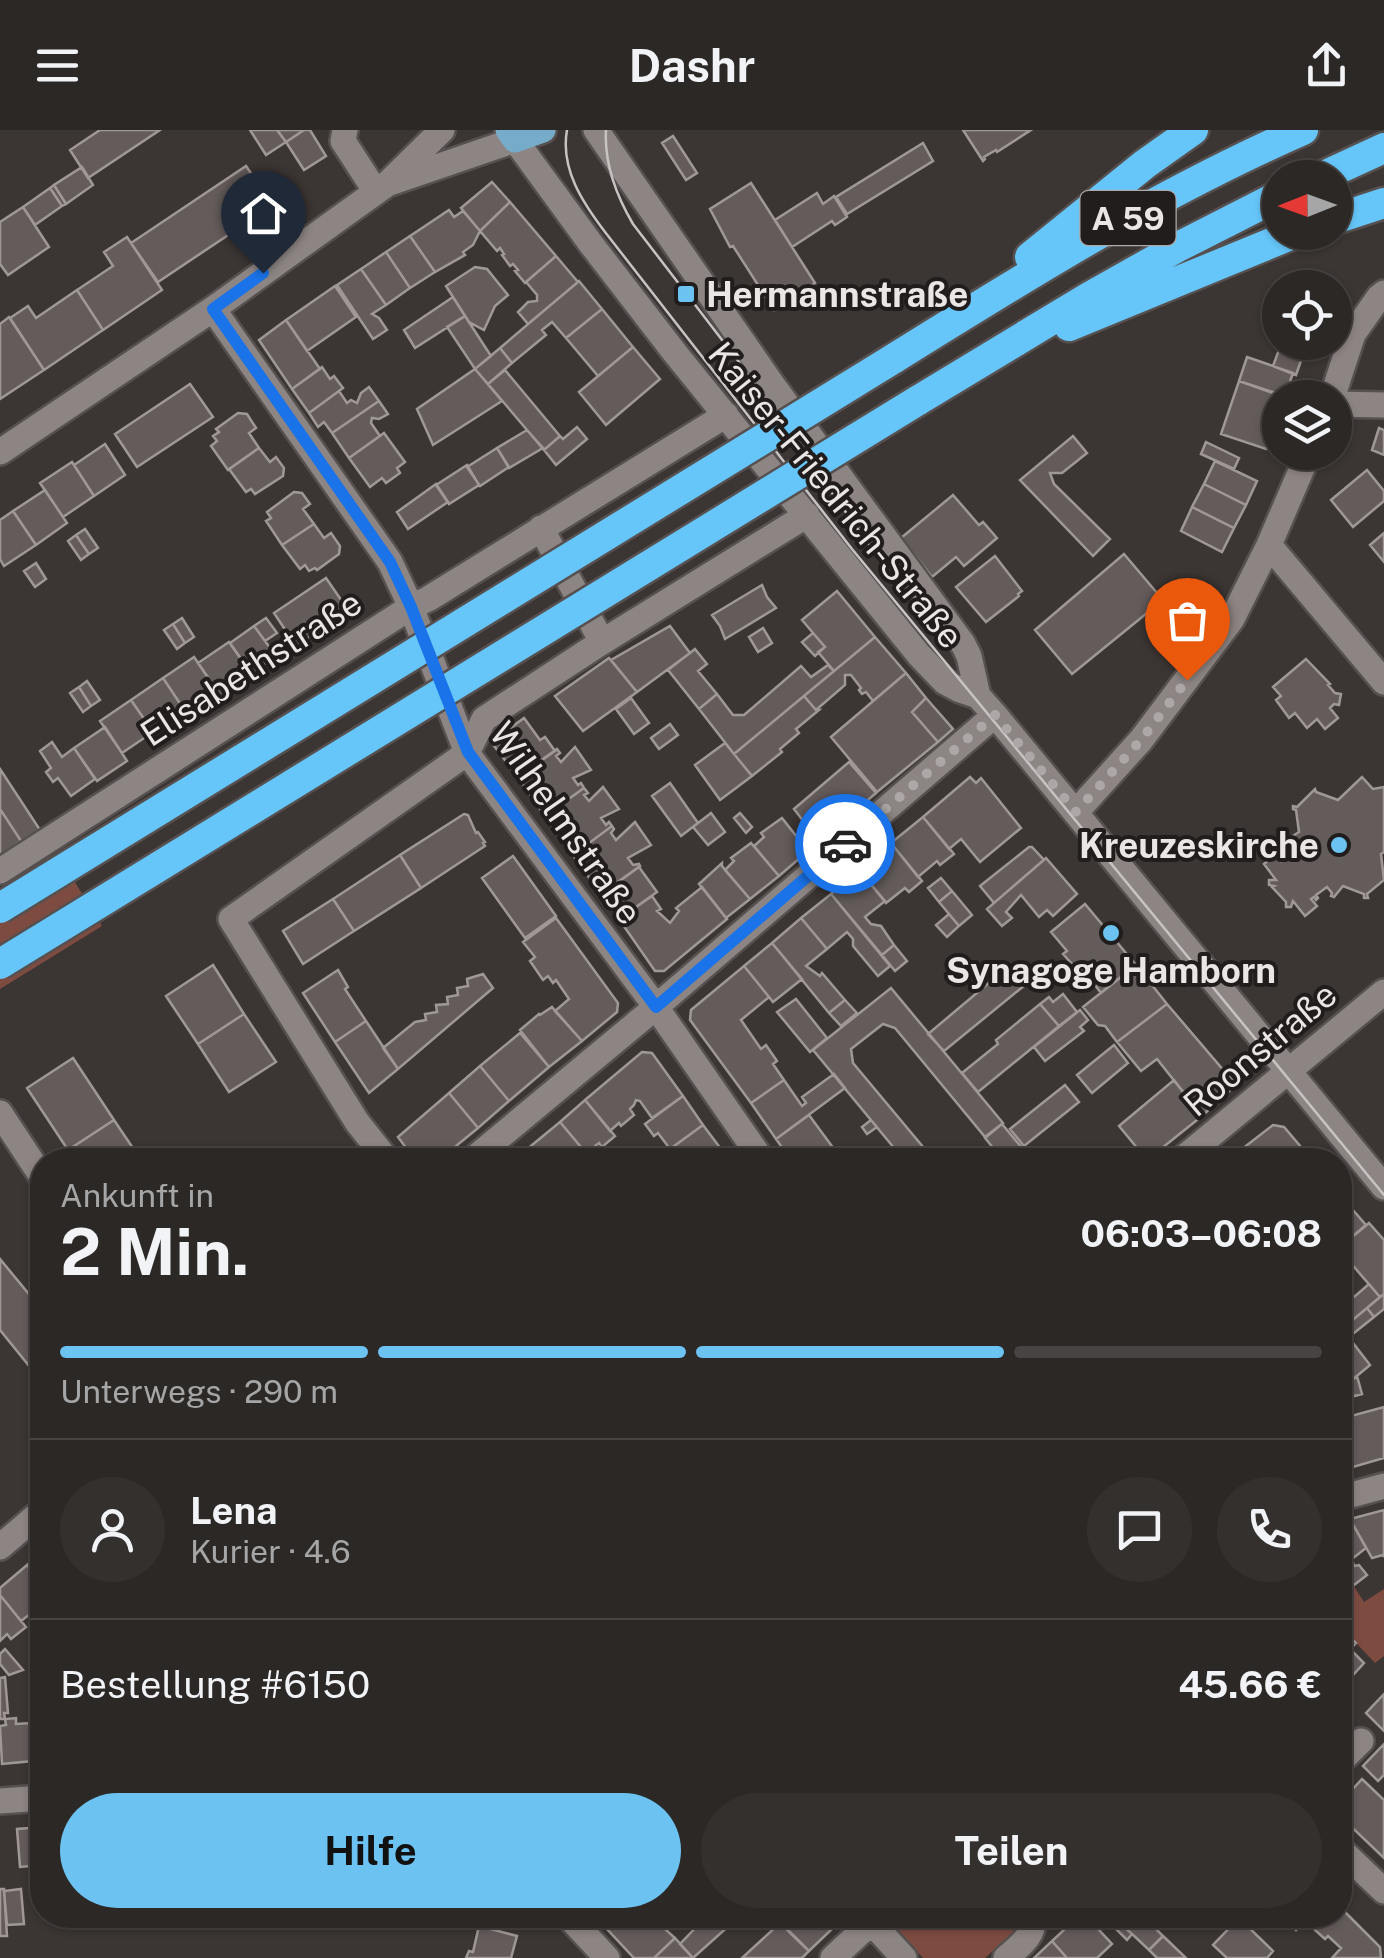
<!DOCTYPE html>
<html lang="de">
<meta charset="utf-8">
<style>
body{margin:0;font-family:"Public Sans",sans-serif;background:#34302e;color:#f1f3f6;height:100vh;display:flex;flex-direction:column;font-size:38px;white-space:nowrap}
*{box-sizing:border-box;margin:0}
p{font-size:32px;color:#a6a6a7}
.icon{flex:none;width:55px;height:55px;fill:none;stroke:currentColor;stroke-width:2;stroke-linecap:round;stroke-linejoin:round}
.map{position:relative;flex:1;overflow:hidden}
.sheet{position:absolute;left:30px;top:1018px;width:1322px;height:780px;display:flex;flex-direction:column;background:#2c2826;border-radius:40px;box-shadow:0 2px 8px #0004,0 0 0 2px #484443}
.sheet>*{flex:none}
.needle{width:65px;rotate:269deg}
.controls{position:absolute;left:1262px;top:30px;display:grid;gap:20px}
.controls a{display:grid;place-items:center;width:90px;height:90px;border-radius:50%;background:#2c2826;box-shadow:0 2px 8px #0004,0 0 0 2px #484443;font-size:50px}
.pin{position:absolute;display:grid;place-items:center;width:85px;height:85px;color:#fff;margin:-102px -42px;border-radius:50% 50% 50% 0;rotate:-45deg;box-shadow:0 0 10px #0007}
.pin .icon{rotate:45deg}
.courier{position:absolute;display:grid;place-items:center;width:100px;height:100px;margin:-50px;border:8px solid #1a73e8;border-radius:50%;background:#fff;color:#222;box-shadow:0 2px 12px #0007}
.overview em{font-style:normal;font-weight:700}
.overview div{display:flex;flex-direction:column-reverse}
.overview{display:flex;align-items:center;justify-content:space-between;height:170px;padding:0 30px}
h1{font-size:65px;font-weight:700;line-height:75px}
.bar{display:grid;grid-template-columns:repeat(4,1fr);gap:15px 10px;align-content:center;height:120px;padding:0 30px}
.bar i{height:12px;border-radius:8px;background:#484443}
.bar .selected{background:#6cc3f2}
.bar p{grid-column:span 4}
.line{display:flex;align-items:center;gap:25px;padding:0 30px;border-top:2px solid #484443}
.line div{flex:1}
.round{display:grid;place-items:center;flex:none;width:105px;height:105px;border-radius:52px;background:#34302e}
.button{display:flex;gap:20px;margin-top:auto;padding:20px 30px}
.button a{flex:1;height:115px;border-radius:60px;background:#6cc3f2;color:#111;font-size:40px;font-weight:700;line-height:115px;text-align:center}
.button a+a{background:#34302e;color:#f1f3f6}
header{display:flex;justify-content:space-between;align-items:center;height:130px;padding:0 30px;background:#2c2826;font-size:45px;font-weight:700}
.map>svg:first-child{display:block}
.green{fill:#7e4b41}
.building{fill:#645c5b;stroke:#a09896;stroke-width:2.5}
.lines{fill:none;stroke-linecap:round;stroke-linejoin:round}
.minor-casing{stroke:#565150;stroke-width:30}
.major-casing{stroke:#565150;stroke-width:30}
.highway-casing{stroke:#565150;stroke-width:35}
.minor{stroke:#8d8583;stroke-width:25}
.major{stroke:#76acca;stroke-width:25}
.highway{stroke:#66c6fa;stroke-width:30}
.tram{stroke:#c7c3c2;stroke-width:2.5}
.highway-bridge-casing{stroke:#565150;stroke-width:35;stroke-linecap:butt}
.highway-bridge{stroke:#66c6fa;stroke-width:30}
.done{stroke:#ada8a7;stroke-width:10;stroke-dasharray:0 18}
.route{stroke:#1a73e8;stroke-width:12}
.poi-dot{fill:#6cc3f2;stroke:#201d1c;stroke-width:4}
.labels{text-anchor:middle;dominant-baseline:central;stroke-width:8;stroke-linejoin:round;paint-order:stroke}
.shield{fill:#201d1c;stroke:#adaaa9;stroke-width:2.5}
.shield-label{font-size:32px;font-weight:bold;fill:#eae6e5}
.poi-label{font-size:35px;font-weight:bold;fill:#eae6e5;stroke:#201d1c;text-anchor:start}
.street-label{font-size:35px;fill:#eae6e5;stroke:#201d1c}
</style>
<header><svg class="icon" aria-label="menu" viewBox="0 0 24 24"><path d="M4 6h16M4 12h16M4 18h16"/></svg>Dashr<svg class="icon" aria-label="share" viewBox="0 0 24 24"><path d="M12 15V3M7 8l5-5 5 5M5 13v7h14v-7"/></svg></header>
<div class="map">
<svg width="1384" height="1828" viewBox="0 0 1384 1828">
<rect width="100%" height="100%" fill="#3b3533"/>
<path class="green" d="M60,728L102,796L0,859V766Z
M1352,1453L1364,1472L1384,1459V1526L1375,1533L1340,1496V1465Z
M914,1785H1010L1015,1794L1013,1803L985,1828H923L897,1799Z"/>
<path class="building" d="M100,0H160L88,48L70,20Z
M250,0H277L286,12L266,25Z
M277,0H304L286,12Z
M304,0H310L326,26L304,40L286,12Z
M963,0H1031L997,22L996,20L984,27L985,29L983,31Z
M673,6L697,43L686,50L662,13Z
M923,13L933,31L847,84L836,67Z
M246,36L273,75L158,152L131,113Z
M82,37L93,55L66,74L54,55Z
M492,52L510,72L480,101L461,78Z
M751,53L815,153L774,180L733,116L730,117L710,79Z
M54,55L66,74L62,76L50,58Z
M50,58L62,76L35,95L23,77Z
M817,63L823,74L834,66L847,87L835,95L832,91L792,117L775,90Z
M510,72L556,126L525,153L515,141L518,140L513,134L510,136L502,125L504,124L500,118L497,121L480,101Z
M23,77L49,117L8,145L0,134V92Z
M449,80L454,87L463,81L480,101L473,115L463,122L465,125L435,142L410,106Z
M410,106L435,142L410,158L386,122Z
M127,107L162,160L103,200L77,160L113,136L104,122Z
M386,122L410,158L386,175L361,139Z
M556,126L578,152L528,194L518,182L528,172L537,171V165L526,152Z
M475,137L487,139L508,165L495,176L484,200L469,192L446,156Z
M361,139L386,175L372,184L379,188L387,200L373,209L337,155Z
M579,151L602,179L566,208L552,192L542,200L546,205L512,233L500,218Z
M335,156L356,187L307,221L286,190Z
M77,160L103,200L44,240L10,188L28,176L36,188Z
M453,167L465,186L415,218L404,200Z
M602,179L633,217L598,246L566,208Z
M465,186L491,226L475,239L447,197Z
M9,187L44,240L0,269V194Z
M286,190L320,239L292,259L259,210Z
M633,217L660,249L606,295L579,262Z
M1280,217L1303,225L1296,245L1273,236Z
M500,218L512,233L488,254L475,239Z
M1247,227L1293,243L1285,266L1239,251Z
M322,237L330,249L334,246L343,258L309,283L292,259Z
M475,239L502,271L433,315L417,279Z
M505,240L560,306L544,320L488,254Z
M1239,251L1284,267L1280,268V279L1266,319L1221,304Z
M190,254L213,287L137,337L115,304Z
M369,257L379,271L332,303L324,292L318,297L309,283L339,261L347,273L351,270L357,273L361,263Z
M379,271L388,284L379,289L372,288L371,293L380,306L349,328L332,303Z
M238,283L247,284L256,298L249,303L259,318L228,340L211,316L217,311L213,306L219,302L216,299Z
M577,297L587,309L556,335L544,320L560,306L563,309Z
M1379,298L1384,300V325L1372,320Z
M527,300L543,318L509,338L497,318Z
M384,303L405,332L397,338L400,343L386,353L382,348L370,357L349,328Z
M1073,306L1087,323L1062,343H1050L1054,354L1110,409L1093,426L1020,350Z
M1206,312L1239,328L1234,339L1201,324Z
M105,314L125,345L94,366L74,335Z
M259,318L270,332L276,327L284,338L283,346L255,364L251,359L246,362L229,339Z
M497,318L509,337L480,356L467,337Z
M1215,331L1257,351L1246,375L1204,354Z
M72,332L94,366L63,387L40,353Z
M467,335L479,355L449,374L436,355Z
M1367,340L1384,361V371L1353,397L1331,370Z
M436,354L448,372L408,399L397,382Z
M1204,354L1246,375L1234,398L1192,377Z
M45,360L67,393L36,415L13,381Z
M294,362L302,363L310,374L303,379L314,394L282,415L266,391L271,388L267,382Z
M953,365L979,395L983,392L997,408L964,436L956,427L932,447L901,408Z
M1192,377L1234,398L1222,422L1181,401Z
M13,381L36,415L4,436L0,429V390Z
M314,394L324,408L331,403L340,416L339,424L317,440L315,438L309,441L305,435L300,439L282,415Z
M85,399L98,418L89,424L76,405Z
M1384,403V432L1370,415Z
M76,405L89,424L81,430L68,411Z
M1124,424L1163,470L1072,544L1035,500Z
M995,426L1022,461L1018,464L1019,466L986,492L956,457Z
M36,433L46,449L35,457L24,441Z
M326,448L348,480L296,516L274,483Z
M762,455L767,467L776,478L725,509L720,496L712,485Z
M837,461L875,507L834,541L818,522L825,517L802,490Z
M182,488L194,507L185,513L173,494Z
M266,488L277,503L265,511L254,496Z
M173,494L185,513L177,519L164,500Z
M254,496L276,526L251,543L230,513Z
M670,496L690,523L637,562L611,530Z
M763,498L772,513L758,522L749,507Z
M813,503L825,517L815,526L802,512Z
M875,507L906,543L873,571L866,562L862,564L859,560L861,558L851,545H845V555L816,580L804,566Z
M229,512L252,545L221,567L198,533Z
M695,519L707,534L698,541L717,564L699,579L668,540Z
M194,527L216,559L185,581L163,548Z
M609,528L637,562L583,601L555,566Z
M1306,529L1330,554L1328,555L1335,563L1341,564L1339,575L1334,574L1330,578L1338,588L1325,599L1317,589L1307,598L1295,583L1289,588L1276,570L1281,566L1273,557Z
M828,535L834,541L734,624L699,579L717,564L733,585H744L801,536L811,547Z
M906,543L926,568L912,582L938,612L877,662L831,607Z
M163,548L185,581L153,602L131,570Z
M87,551L100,570L91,576L79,557Z
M79,557L91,576L83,582L70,563Z
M804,566L816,580H819L796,599L799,603L780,619L782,622L752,646L734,624Z
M631,568L649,593L634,604L616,579Z
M926,568L953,599L938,612L912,582Z
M131,570L153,602L122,623L100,591Z
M524,588L540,610L545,607L555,621L518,647L491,612Z
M670,594L678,605L659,619L651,608Z
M105,597L127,631L97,651L74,618Z
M52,612L62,627L74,618L95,649L71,666L58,648L53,652L46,642L51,638L40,621Z
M725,613L752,646L720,670L695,635Z
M575,617L591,640L573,648L578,655L581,653L584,658L545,686L518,647L557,619L560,623L556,626L561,632Z
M849,632L876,663L819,712L794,679Z
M0,639L40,700L16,716L21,711L0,679Z
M970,647L976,653L981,648L1021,698L980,732L961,709L949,719L923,687Z
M1362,647L1373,659L1384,657V722L1381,724L1384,750L1367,764L1368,768H1364V764L1343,756L1334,767L1331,766L1332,763L1327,757L1316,765L1318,768L1316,770L1314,767L1311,769L1317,776L1305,786L1293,771L1291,777H1286V772L1272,757L1274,756L1269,755V750H1276L1264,734L1275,725L1281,731L1283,729L1281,726L1283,724L1286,727L1296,718L1291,712L1289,713L1288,709L1299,702L1296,680L1293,679V676L1297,677L1315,659L1316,662L1338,670Z
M670,653L698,693L681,706L652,666Z
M603,657L619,679L601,688L606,695L609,692L612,696L573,725L545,686L584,658L588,663L584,665L589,671Z
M0,679L21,711L0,726Z
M711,683L725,702L708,715L693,697Z
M740,683L752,697L746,703L734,688Z
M464,684L468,685L476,703L478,702L485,712L483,713L485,716L421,758L400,725Z
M923,687L954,724L940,735L937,731L918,747L891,713Z
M782,688L808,721L779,746L754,716L764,707L761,703Z
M635,692L651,715L628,728L633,735L639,734L640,736L601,764L573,725L612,696L614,699L611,703L616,710Z
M751,713L779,746L750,769L725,740L734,731L731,728Z
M891,713L922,751L909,762L905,758L886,773L859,740Z
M1029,717H1032L1044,730L994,773L980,756Z
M400,725L421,758L354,801L333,769Z
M513,726L556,786L525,808L482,748Z
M1046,728L1077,764L1053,786L1047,780L1039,787L1021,765L1006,782L1012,788L1002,796L987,779Z
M722,733V736L750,769L726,788L699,754Z
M639,737L657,762L619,789L602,764Z
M859,740L885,771L865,787L871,794L881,796L894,815L882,825L831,764Z
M941,748L952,761L939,772L928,758Z
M702,757L727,789L664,841H655L619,789L652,766L661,779L657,781L670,793L679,781L676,778Z
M952,761L972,785L959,796L939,772Z
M831,764L890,836L878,846L853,816V809L847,802L827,819L801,788Z
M333,769L354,801L303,834L283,801Z
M1085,774L1136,835L1101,863L1086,843L1083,846L1063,824L1067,821L1051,802Z
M949,784L959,796L947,807L936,795Z
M556,788L618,873L617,882L582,911L555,881L569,869L556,850L553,853L548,846L543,850L530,831L535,827L523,812Z
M801,788L827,819L806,836L820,846L822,843L845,870L829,883L772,813Z
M772,813L802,849L773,872L744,836Z
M894,815L907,831L895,841L882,825Z
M213,835L244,884L198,914L166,866Z
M1136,835L1167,874L1117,912L1105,896L1098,895L1083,877Z
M744,836L769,867L741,890L761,919L766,915L777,931L773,934L784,950L751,973L690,890L691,880Z
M1009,836L1025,855L944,921L928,904Z
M338,840L348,857L345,859L366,891L335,912L303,863Z
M483,844L493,858L398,939L383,918L415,892L426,890L425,884L437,882L436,875L448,874L447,867L458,865L457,858L468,856L467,849Z
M891,858L1003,993L985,1007L895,898L883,894L851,919L853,933L934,1030H904L813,920Z
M1063,864L1077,882L1059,896L1040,874L1049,867L1053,872Z
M796,869L827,908L810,922L777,882Z
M845,870L857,883L841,896L829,883Z
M1040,874L1059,896L978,962L962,943L998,914L996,910Z
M1167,874L1236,955L1202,986L1157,929L1141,941L1117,912Z
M552,877L582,911L549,937L520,900L539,884L540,885Z
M1080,880L1088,890L1080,897L1084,901L1045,931L1034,917Z
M244,884L276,932L229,962L198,914Z
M366,891L398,939L369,963L335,912Z
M520,903L549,937L509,971L480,936Z
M1114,915L1128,933L1092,963L1077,945Z
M642,922L652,923L683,966L652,988L640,971L636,970L634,975L630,979L634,985L621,996L619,993L610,1001L585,970Z
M73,928L114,990L68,1020L27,958Z
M480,936L509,971L478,998L449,963Z
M834,944L845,958L776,1009L751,973L784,950L802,976L806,973L802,967Z
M1174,950L1202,986L1147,1030L1119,996Z
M1065,955L1079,972L1024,1016L1010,999Z
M449,963L478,998L439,1030H415L398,1007Z
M683,966L703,995L670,1019L658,1003L654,1006L645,994Z
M585,970L615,1006L602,1017L599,1013L586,1023L560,992Z
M809,985L834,1019L820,1030H791L776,1009Z
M114,990L141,1030H75L68,1020Z
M871,990L877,997L867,1004L862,997Z
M560,992L590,1028L587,1030H534L526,1020Z
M1002,994L1032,1030H1003L985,1008Z
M703,995L724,1023L715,1030H671L666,1022Z
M1273,995L1284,997L1307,1024L1300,1030H1251L1242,1019Z
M837,1018L846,1030H820L834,1019Z
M1242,1019L1251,1030H1230Z
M526,1020L534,1030H513Z
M1340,1065L1366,1095L1340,1117Z
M1369,1093L1384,1110V1164L1380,1167L1349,1131L1345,1134L1340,1129V1117Z
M0,1129L42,1180V1252L0,1200Z
M1369,1154L1380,1167L1342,1199L1340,1179Z
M1384,1164V1179L1374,1187L1367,1178Z
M1367,1178L1374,1187L1349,1207L1342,1199Z
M1340,1196L1370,1235L1340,1260Z
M1357,1246L1362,1264L1347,1268L1352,1285L1340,1289V1260Z
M1384,1277V1328L1346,1339L1340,1316V1289Z
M1384,1380V1427L1383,1425L1372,1428L1350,1389Z
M1350,1389L1366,1418L1352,1429L1354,1436L1359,1435L1367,1445L1354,1455L1340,1441V1397Z
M42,1423V1454L27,1435Z
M27,1435L42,1454V1475L21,1491L0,1465V1458Z
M0,1465L26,1497L11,1509L7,1504L0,1511Z
M1343,1500L1356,1513L1340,1530V1503Z
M5,1519L23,1540L9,1545L0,1534V1524Z
M1352,1521L1364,1533L1354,1544L1342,1532Z
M5,1547L8,1583H4L5,1589H0V1548Z
M1384,1564V1601L1366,1583Z
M16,1588V1594L31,1593L33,1631L2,1634L0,1596L6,1595L5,1589Z
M42,1592V1631H33L31,1593Z
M1384,1614V1645L1378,1651L1363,1636Z
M1362,1649L1384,1670V1728L1340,1686V1673Z
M42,1697V1735L20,1737L17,1699Z
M0,1759H4L7,1806H0Z
M21,1759L24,1794L7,1795L4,1761Z
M1340,1777L1380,1817L1381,1828H1332L1341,1818L1328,1806L1325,1809L1305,1791L1311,1785H1340Z
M594,1785H620L606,1798Z
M620,1785H653L655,1787L659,1785L670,1796L666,1800L675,1808L654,1828H634L606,1798Z
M712,1785H741L693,1828L680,1814L704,1789L706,1791Z
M773,1785H819L832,1799L809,1821Z
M1052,1785H1085L1112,1814L1097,1828H1067L1052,1811L1065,1799Z
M1115,1785H1146L1144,1787L1163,1806L1149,1820L1114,1787Z
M1281,1785H1311L1296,1800Z
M1114,1787L1132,1804L1127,1810L1109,1792Z
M1239,1788L1273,1821L1267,1828H1227L1213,1815Z
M780,1793L809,1821L802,1828H742Z
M479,1796L517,1806L511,1828H466L469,1821L473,1822Z
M1163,1806L1186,1828H1157L1149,1820Z
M675,1808L693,1828H654Z
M1052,1811L1067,1828H1034Z"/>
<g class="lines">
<g class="minor-casing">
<path id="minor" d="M345,0L343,11L376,62
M596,0L774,257L963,514L969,526L978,566
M387,54L515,10L591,114L675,223L919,525L945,552L960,560L978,566L995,585L1384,1057
M213,179L390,432L411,477L467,623L656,877L762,1030
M1332,268L1353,204L1379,167L1384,163
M1335,274L1384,275
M0,322L213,179L387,54L442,0
M1269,415L1384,552
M602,512L807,385
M1076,682L1141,610L1232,489L1269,415L1309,322
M0,741L411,477L428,469L726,285
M0,983L42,1047
M387,1030L357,992L231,789L467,623L484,589L602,512L541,398
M472,1030L656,877L995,585
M1181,1030L1384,862
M1340,1368L1384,1356
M0,1417L42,1381
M1340,1632L1361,1611
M0,1671L42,1668
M1340,1719L1384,1761
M567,1785L607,1828
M871,1792L904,1828
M833,1828L879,1785
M1006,1828C1019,1816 1037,1805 1032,1785"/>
</g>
<g class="major-casing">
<path id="major" d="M508,0L515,10L543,0"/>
</g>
<g class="highway-casing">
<path id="highway" d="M1319,48L1384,18
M1335,89L1384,73
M1030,127L1145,34L1193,0
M1069,196L1298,102
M893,229C1026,146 1159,63 1303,0
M917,271L1089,167L1178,117L1280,65"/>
</g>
<use href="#minor" class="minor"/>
<use href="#major" class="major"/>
<use href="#highway" class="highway"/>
<path class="tram" d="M567,0C560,39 583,73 605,102L852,419L1384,1065
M606,0C604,34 616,65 633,94L739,232L884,436"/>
<g class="highway-bridge-casing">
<path id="highway-bridge" d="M0,778L893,229
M0,834L917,271"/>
</g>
<use href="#highway-bridge" class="highway-bridge"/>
</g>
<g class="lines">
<path class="done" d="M845,714L995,585L1076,682L1141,610L1187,550"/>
<path class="route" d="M263,143L213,179L390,432L411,477L468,622L656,877L845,714"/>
</g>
<g class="poi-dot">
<rect x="676" y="154" width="20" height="20" rx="5"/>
<circle cx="1339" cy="715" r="10"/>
<circle cx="1111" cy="803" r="10"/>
</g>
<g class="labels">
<rect class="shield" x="1080.5" y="61" width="95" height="54" rx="8"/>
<g class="shield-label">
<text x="1128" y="88">A 59</text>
</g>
<g class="poi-label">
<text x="706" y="164">Hermannstraße</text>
<text x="1319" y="715" text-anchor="end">Kreuzeskirche</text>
<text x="1111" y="840" text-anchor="middle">Synagoge Hamborn</text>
</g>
<g class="street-label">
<text transform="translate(836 365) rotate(51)">Kaiser-Friedrich-Straße</text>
<text transform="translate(251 538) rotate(-33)">Elisabethstraße</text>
<text transform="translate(566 693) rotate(55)">Wilhelmstraße</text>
<text transform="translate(1260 919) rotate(-40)">Roonstraße</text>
</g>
</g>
</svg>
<div class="controls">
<a><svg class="needle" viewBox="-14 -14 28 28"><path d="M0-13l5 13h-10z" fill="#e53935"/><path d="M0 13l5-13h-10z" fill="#a6a6a7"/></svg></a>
<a><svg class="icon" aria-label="locate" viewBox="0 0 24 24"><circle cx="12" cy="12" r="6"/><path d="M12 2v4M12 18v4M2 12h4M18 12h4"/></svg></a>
<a><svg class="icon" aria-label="layers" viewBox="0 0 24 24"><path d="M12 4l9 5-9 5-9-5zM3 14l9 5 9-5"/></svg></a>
</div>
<div class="pin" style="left:1187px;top:550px;background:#ea580c"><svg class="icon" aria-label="bag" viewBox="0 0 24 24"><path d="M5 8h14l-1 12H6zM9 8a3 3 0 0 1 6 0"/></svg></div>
<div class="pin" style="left:263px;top:143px;background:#1f2937"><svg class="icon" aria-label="home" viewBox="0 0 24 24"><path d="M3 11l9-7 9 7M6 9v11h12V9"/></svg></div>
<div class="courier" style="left:845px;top:714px"><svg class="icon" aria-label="car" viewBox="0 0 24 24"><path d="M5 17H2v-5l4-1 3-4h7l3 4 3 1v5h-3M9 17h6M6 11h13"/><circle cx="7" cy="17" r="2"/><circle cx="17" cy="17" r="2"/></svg></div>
<section class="sheet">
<div class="overview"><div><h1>2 Min.</h1><p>Ankunft in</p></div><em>06:03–06:08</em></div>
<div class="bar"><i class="selected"></i><i class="selected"></i><i class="selected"></i><i></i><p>Unterwegs · 290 m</p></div>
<div class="line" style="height:180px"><a class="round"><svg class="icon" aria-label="person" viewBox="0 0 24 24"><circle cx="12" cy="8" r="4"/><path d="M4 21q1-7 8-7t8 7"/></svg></a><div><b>Lena</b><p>Kurier · 4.6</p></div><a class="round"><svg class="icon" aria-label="chat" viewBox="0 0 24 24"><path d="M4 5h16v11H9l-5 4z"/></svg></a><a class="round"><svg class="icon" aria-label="phone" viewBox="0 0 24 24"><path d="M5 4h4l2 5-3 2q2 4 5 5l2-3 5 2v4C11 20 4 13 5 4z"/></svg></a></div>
<div class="line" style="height:130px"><div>Bestellung #6150</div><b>45.66 €</b></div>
<div class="button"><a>Hilfe</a><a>Teilen</a></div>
</section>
</div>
